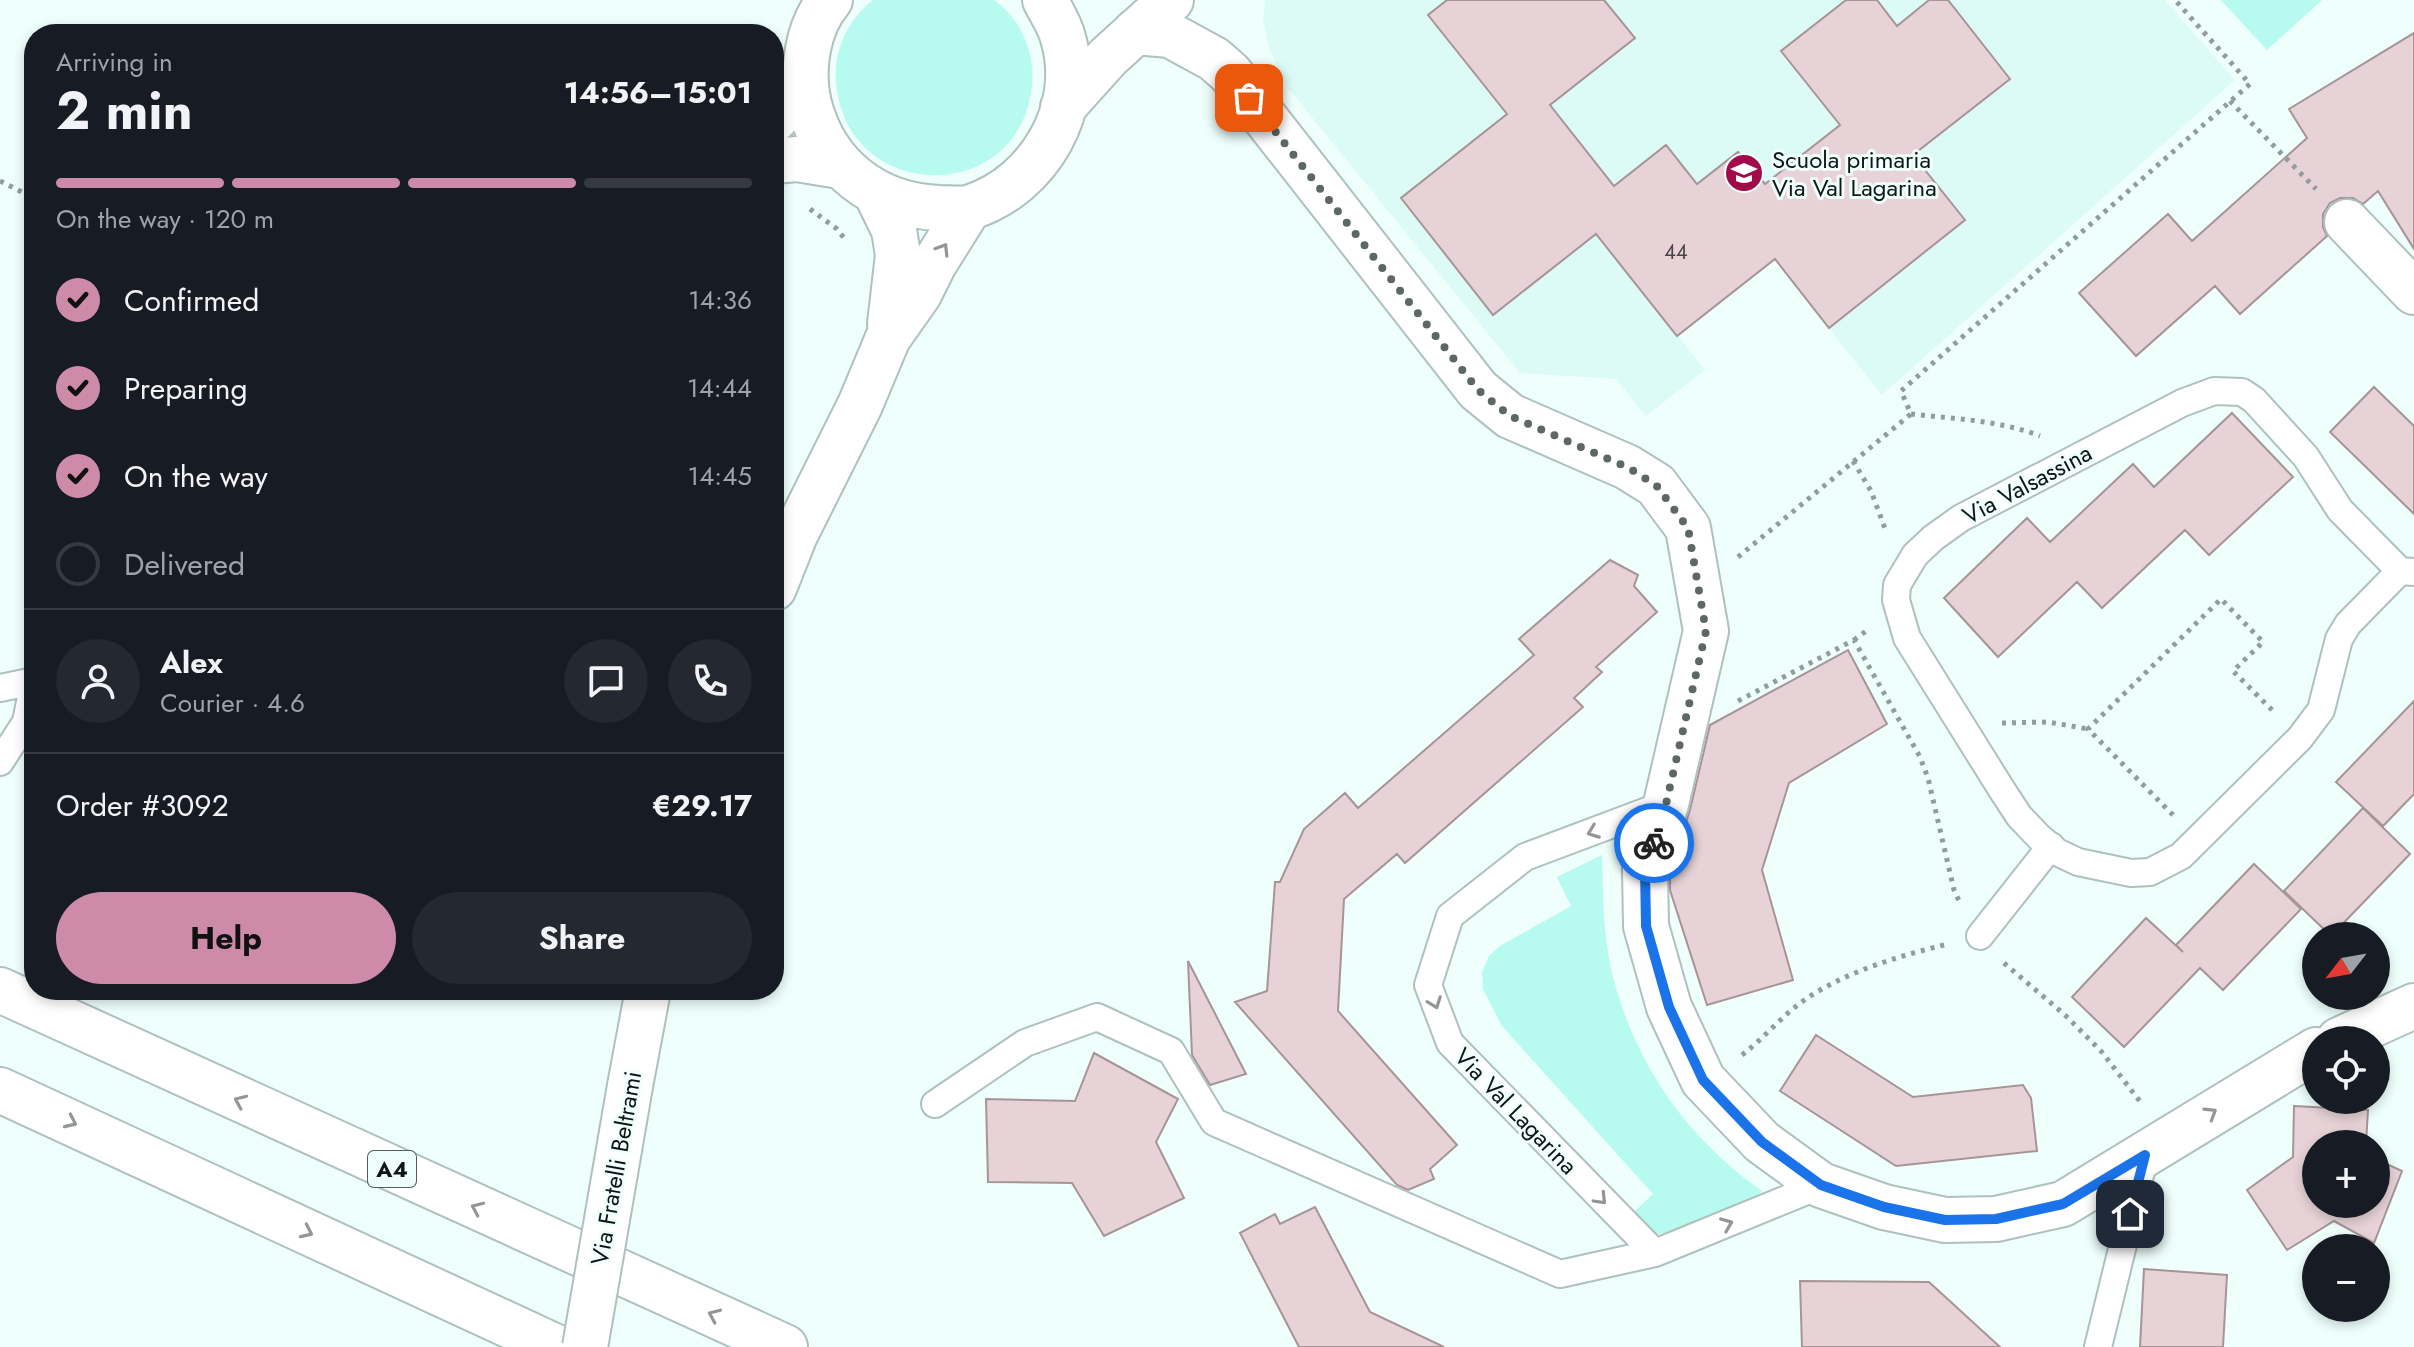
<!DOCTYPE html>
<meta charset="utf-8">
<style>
body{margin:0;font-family:Jost,sans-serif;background:#242831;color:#f1f3f6;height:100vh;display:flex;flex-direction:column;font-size:30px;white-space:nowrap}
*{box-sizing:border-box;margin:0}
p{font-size:26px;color:#9ea1a6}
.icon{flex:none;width:44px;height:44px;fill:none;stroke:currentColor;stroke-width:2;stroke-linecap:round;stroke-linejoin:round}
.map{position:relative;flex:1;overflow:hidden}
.side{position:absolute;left:24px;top:24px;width:760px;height:976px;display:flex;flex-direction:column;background:#171b24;border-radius:32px;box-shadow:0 4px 12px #0003}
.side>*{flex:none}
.needle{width:52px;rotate:239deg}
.fabs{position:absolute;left:2302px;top:922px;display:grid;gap:16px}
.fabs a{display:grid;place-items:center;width:88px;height:88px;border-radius:50%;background:#171b24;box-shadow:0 4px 12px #0003;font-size:40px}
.pin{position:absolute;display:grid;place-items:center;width:68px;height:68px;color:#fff;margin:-34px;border-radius:16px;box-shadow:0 4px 12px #0006}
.courier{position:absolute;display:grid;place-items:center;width:80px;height:80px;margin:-40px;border:6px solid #1a73e8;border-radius:50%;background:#fff;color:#222;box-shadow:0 2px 10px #0007}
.summary em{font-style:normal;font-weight:700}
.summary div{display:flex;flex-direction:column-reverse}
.summary{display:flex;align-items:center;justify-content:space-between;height:136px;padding:0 32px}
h1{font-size:52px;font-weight:700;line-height:60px}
.bar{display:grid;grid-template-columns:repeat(4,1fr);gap:12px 8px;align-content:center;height:96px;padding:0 32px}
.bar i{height:10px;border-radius:6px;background:#363941}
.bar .active{background:#cd8ba9}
.bar p{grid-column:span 4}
.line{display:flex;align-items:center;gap:20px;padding:0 32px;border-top:2px solid #363941}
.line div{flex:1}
.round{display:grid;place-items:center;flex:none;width:84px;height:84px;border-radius:42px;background:#242831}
ol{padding:0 32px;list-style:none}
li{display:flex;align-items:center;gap:24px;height:88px}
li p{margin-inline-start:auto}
li .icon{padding:8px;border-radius:50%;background:#cd8ba9;color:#111;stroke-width:4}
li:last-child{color:#9ea1a6}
li i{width:44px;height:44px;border:4px solid #363941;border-radius:50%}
.cta{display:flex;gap:16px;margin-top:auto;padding:16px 32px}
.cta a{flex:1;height:92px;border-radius:48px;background:#cd8ba9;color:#111;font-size:32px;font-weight:700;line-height:92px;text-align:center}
.cta a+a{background:#242831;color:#f1f3f6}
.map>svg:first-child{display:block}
.built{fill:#ddfbf6}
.green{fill:#b6faf0}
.building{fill:#e7d3d7;stroke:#a69497;stroke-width:2}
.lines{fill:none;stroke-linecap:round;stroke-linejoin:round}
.service-casing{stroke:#aec1be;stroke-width:30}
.minor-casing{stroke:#aec1be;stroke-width:48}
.tertiary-casing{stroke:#aec1be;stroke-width:48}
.motorway-casing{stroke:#aec1be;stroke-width:48}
.path{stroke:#909d9b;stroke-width:5;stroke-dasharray:4 6;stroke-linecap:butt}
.service{stroke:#fff;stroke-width:26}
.minor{stroke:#fff;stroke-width:44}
.tertiary{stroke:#fff;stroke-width:44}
.motorway{stroke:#fff;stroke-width:44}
.tertiary-bridge-casing{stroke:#aec1be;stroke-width:48;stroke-linecap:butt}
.tertiary-bridge{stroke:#fff;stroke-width:44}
.oneway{stroke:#939696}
.done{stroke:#5d6866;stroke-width:8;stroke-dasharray:0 14.4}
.route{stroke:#1a73e8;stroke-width:10}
.labels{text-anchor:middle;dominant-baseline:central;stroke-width:6;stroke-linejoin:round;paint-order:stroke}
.number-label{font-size:20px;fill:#454546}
.shield{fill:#eefffc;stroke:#525c5a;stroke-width:2}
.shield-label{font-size:22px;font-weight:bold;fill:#0f1615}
.poi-label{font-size:24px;fill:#0f1615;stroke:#eefffc;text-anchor:start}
.street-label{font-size:24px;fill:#0f1615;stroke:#eefffc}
</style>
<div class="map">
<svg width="2414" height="1347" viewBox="0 0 2414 1347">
<rect width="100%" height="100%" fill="#eefffc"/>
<path class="built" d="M1265,0H2165L2235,80L1882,395L1774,260L1678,336L1705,370L1646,416L1616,379L1520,373L1288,88L1270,51L1263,20Z"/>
<path class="green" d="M873,0H994C1021,19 1035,53 1032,85C1020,209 843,203 836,80C834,48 849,19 873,0Z
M2221,0H2322L2267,50Z
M1602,855C1603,898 1603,943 1615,984C1639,1071 1690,1140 1762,1191L1753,1202L1672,1232L1657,1234L1644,1228L1631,1215L1653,1194L1502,1026L1483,989L1482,972L1489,956L1500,946L1571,906L1557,877Z"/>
<path class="building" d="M1447,0H1604L1635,38L1550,105L1614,186L1666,145L1697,184L1738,152L1765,184L1840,125L1781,51L1846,0H1877L1897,26L1929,0H1948L2010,79L1913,155L1965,220L1829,328L1775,259L1677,336L1596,234L1493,315L1401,198L1507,114L1428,15Z
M2414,33V249L2378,191L2363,204L2353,198H2340L2330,203L2323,214V227L2327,236L2240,314L2215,286L2136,356L2079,293L2168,214L2192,241L2307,138L2289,109Z
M2374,387L2414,426V514L2330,432Z
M2232,413L2293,477L2209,555L2185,530L2102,608L2077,582L1998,657L1944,598L2027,518L2050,542L2133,464L2154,487Z
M1610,560L1638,575L1634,586L1657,612L1596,667L1602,672L1574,698L1583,707L1405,863L1397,854L1344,899L1338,1011L1457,1145L1430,1169L1434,1179L1408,1190L1397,1185L1235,1002L1267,991L1275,882H1280L1304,829L1345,793L1358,808L1534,655L1519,639Z
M1848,650L1887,724L1789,783L1762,870L1793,980L1707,1005L1670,890V873L1690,810L1710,725Z
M2414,701V794L2383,826L2336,782Z
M2363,808L2410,854L2331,936L2284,891Z
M2254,864L2301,909L2223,990L2200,968L2124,1047L2072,997L2146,918L2183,952L2176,945Z
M1188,961L1246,1074L1210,1085L1192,1055Z
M1816,1035L1913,1097L2023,1085L2031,1098L2037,1151L1896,1166L1780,1091Z
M1094,1053L1178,1099L1156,1142L1184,1198L1104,1236L1072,1183L988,1182L986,1099L1075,1101Z
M2294,1106L2368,1110L2366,1144H2316V1204H2376V1159L2402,1171L2374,1243L2334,1221L2287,1250L2247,1190L2293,1157Z
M1315,1207L1370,1312L1444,1347H1299L1240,1233L1275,1214L1280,1224Z
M2144,1269L2227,1275L2223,1347H2140Z
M1800,1281L1929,1282L2000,1347H1802Z"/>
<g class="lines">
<g class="service-casing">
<path id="service" d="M2400,571L2348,624L2339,639L2321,710L2300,738L2181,856L2150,872L2131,873L2078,862L2057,852L2039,837L2019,816L2002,790L1907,638L1896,600L1897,585L1915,555L1933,538L1961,518L2182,403L2214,391L2242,392L2254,400L2306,457L2340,510L2400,571L2414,572
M0,688L34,681
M0,762L26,722L34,682
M1980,936L2051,846
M935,1104L1025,1043L1097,1017L1171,1051L1214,1122L1560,1274L1655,1253L1821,1185
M1655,1253L1450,1043L1428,985L1450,916L1525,857L1666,804
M2098,1347L2145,1155"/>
</g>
<g class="minor-casing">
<path id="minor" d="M1135,32L1170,35L1214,59L1230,73L1478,390L1510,416L1627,467L1656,485L1688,528L1706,631L1666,804L1645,869L1646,926L1669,1007L1703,1080L1762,1142L1821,1185L1884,1207L1945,1220L1996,1219L2063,1204L2316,1050
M774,120L805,87
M774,161L797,159L840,166
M2347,222L2414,292
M2339,1040L2414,1006"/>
</g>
<g class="tertiary-casing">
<path id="tertiary" d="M830,0C807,27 801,71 809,104C825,167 875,206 940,208C950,208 962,210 971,207C1039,185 1084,108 1063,38C1060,25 1051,12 1045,0
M1063,107L1108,57L1171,0
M876,193L894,230L898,255L890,324
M774,588L795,535L860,405L888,338L919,294L934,264L969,208
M630,1086L648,990"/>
</g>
<g class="motorway-casing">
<path id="motorway" d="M0,990L785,1347
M0,1090L556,1347"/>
</g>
<path class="path" d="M2230,101L2316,189
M0,181L34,198
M810,209L837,229L844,238
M1911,414C1955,419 1999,420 2040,436
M1853,461L1871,491L1886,531
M1738,557L1911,414L1901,391L2250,84L2175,0
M1854,640L1869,629
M1738,701L1854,640L1920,757L1928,778L1954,890L1960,903
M2002,723L2048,722L2088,729
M2173,815L2088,729L2221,599L2263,642L2233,671L2274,712
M2004,963L2065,1015L2101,1051L2142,1104
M1742,1055C1763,1039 1781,1017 1803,1001C1844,972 1899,956 1948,944"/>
<use href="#service" class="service"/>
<use href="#minor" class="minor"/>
<use href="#tertiary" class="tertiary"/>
<use href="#motorway" class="motorway"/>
<g class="tertiary-bridge-casing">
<path id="tertiary-bridge" d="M585,1347L630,1086"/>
</g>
<use href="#tertiary-bridge" class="tertiary-bridge"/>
</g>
<defs><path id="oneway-chevron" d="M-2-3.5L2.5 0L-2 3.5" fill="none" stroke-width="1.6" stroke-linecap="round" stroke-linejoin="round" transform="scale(2)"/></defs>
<g class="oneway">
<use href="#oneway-chevron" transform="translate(943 249) rotate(-58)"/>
<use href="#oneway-chevron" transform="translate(1593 832) rotate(159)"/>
<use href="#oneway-chevron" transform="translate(1435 1003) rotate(70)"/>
<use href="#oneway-chevron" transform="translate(240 1101) rotate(-156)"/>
<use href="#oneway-chevron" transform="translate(2211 1113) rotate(-32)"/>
<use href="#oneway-chevron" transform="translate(71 1122) rotate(25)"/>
<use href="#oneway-chevron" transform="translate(1601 1199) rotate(46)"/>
<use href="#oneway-chevron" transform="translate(477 1208) rotate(-156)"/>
<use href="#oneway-chevron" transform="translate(1727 1224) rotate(-22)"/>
<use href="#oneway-chevron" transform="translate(307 1232) rotate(25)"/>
<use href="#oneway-chevron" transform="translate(714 1315) rotate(-156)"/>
</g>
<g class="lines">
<path class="done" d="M1249,98L1478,390L1510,416L1627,467L1656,485L1688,528L1706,631L1666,804L1654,843"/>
<path class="route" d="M1654,843L1645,869L1646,926L1669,1007L1703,1080L1762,1142L1821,1185L1884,1207L1945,1220L1996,1219L2063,1204L2145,1155L2130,1214"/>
</g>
<defs>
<g id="school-disc" transform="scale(2)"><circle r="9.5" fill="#a20b4a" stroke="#eefffc"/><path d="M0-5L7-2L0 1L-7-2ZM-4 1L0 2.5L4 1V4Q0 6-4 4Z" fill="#fff"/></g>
</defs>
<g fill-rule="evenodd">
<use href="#school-disc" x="1744" y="173"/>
</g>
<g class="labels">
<g class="number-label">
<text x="1676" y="252">44</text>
</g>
<rect class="shield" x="368" y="1151" width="48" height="36" rx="6"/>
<g class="shield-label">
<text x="392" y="1169">A4</text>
</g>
<g class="poi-label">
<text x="1772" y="159">Scuola primaria<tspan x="1772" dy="28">Via Val Lagarina</tspan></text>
</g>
<g class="street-label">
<text transform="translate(2027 484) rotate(-28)">Via Valsassina</text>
<text transform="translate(1516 1111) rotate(46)">Via Val Lagarina</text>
<text transform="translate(616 1168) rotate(-80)">Via Fratelli Beltrami</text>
</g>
</g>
</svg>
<div class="fabs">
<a><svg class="needle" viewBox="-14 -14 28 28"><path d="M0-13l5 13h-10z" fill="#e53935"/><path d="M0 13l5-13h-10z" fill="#9ea1a6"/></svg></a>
<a><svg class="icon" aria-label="locate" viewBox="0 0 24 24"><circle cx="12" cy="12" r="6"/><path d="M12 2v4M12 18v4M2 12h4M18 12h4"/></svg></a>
<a>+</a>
<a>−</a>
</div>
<div class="pin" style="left:1249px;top:98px;background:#ea580c"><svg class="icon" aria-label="bag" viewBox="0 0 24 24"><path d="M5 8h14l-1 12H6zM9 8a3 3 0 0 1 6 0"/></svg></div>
<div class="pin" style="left:2130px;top:1214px;background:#1f2937"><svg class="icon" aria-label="home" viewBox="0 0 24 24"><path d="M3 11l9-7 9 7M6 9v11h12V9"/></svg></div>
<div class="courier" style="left:1654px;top:843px"><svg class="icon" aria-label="bike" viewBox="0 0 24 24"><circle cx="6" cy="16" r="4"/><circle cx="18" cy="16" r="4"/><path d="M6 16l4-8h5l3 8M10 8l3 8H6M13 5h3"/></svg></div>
<section class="side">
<div class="summary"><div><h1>2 min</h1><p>Arriving in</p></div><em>14:56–15:01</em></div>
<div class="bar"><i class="active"></i><i class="active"></i><i class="active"></i><i></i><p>On the way · 120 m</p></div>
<ol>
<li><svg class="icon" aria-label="check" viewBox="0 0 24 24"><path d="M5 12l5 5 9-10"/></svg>Confirmed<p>14:36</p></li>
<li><svg class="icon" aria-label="check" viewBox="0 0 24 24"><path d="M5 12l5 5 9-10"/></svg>Preparing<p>14:44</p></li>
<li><svg class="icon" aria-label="check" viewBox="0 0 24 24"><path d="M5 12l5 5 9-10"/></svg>On the way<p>14:45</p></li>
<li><i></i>Delivered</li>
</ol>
<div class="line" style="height:144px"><a class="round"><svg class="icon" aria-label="person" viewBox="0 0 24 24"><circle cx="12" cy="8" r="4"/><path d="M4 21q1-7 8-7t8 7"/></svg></a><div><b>Alex</b><p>Courier · 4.6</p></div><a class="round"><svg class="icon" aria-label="chat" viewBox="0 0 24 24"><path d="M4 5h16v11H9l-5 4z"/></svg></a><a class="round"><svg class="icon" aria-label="phone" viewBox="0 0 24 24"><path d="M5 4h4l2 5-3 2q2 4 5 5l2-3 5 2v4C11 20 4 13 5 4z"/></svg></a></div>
<div class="line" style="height:104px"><div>Order #3092</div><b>€29.17</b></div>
<div class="cta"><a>Help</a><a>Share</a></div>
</section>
</div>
